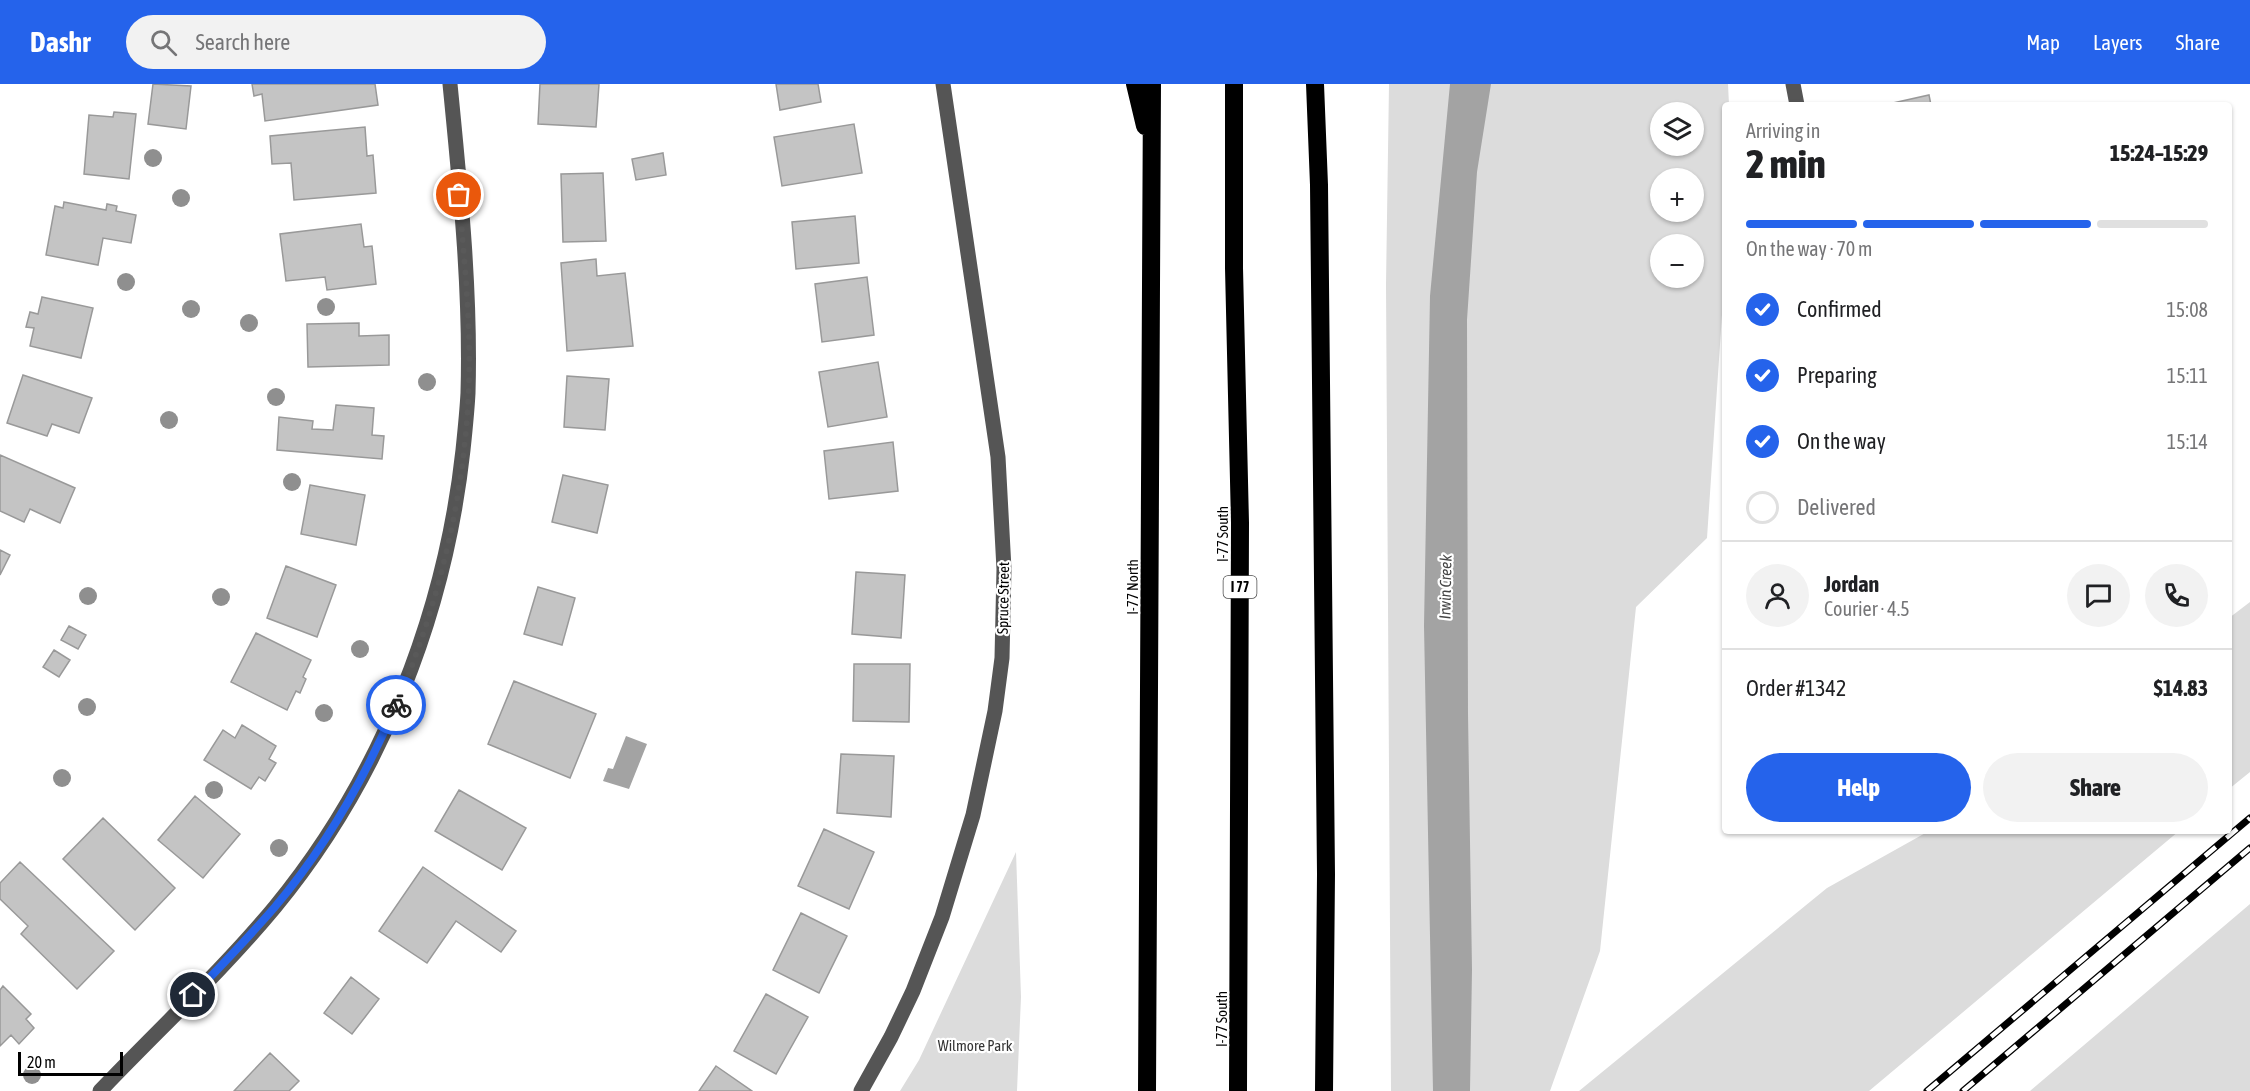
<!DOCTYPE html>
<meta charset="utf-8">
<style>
body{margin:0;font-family:"Asap Condensed",sans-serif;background:#f2f2f2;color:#202124;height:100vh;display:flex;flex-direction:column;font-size:22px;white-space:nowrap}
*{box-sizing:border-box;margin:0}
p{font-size:20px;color:#757577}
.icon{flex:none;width:33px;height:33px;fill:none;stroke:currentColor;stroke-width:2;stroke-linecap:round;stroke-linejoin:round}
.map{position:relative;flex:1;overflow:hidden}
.details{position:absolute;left:1722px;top:18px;width:510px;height:732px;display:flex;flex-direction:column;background:#fff;border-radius:6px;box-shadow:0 2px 4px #0004}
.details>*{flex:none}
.fabs{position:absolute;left:1650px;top:18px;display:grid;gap:12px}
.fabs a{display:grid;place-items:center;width:54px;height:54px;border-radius:50%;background:#fff;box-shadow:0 2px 4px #0004;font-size:30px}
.scale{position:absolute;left:18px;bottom:15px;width:105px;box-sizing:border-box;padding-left:6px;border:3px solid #000;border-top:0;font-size:16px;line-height:21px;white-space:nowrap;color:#000;-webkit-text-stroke:4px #fff;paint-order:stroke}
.pin{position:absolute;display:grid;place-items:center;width:51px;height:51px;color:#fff;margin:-26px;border:3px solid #fff;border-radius:50%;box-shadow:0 2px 6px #0007}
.courier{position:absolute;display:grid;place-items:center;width:60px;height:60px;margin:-30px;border:4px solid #2563eb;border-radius:50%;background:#fff;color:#222;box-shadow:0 2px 8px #0007}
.head em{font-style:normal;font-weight:800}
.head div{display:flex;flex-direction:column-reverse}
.head{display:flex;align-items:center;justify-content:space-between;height:102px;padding:0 24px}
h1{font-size:39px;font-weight:800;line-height:45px}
.bar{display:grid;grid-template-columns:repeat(4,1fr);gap:9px 6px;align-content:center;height:72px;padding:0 24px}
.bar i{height:8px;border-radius:4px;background:#e0e0e0}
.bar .on{background:#2563eb}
.bar p{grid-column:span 4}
.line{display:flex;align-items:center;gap:15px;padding:0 24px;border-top:2px solid #e0e0e0}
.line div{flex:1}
.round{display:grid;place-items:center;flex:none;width:63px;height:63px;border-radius:32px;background:#f2f2f2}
ol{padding:0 24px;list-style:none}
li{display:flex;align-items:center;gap:18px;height:66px}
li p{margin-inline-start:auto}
li .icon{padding:6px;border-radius:50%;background:#2563eb;color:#fff;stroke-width:4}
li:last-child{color:#757577}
li i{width:33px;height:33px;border:3px solid #e0e0e0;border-radius:50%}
.primary-button{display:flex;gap:12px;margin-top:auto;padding:12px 24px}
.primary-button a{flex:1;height:69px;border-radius:36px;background:#2563eb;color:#fff;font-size:24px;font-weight:800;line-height:69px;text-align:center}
.primary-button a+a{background:#f2f2f2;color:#202124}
header{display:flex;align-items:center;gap:36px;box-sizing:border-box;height:84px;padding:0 30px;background:#2563eb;color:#fff}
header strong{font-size:28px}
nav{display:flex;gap:33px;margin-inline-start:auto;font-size:21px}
.search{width:420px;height:54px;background:#f2f2f2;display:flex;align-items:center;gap:15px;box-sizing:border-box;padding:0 21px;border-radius:33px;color:#757577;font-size:22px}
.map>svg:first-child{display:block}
.green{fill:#dcdcdc;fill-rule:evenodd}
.water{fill:#a3a3a3}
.building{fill:#c4c4c4;stroke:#999;stroke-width:1.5}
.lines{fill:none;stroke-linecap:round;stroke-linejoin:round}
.minor{stroke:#555;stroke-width:15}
.highway{stroke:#000;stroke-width:18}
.rail-casing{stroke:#000;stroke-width:7}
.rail{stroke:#fff;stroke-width:4.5;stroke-dasharray:14;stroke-linecap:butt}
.tree{fill:#8f8f8f}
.done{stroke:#595959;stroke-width:6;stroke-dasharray:0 10.8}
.route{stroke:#2563eb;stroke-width:8}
.labels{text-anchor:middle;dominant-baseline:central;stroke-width:4.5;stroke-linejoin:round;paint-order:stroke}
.shield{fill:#fff;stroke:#4c4c4c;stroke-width:1.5}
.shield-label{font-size:14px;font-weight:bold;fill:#000}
.street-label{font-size:15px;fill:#000;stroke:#fff}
.park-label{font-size:15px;fill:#333;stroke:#fff}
.water-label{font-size:16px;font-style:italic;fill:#444;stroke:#fff}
</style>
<header>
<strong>Dashr</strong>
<div class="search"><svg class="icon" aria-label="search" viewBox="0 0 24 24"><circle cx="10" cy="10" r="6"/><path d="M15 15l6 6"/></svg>Search here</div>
<nav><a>Map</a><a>Layers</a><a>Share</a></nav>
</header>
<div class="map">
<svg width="2250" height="1007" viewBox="0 0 2250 1007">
<rect width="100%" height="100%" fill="#fff"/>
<path class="green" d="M1389,0H1728L1729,21H1725V186L1707,454L1636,523L1600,867L1550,1007H1391L1386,201ZM1660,28H1694V62H1660ZM1660,94H1694V128H1660ZM1660,160H1694V194H1660Z
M2250,518V688L2229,705V534Z
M1929,747H2179L1869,1007H1579L1827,804Z
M1016,768L1021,913L1017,1007H900L919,976Z
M2250,820V1007H2030Z"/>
<path class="water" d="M1450,0H1491L1477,88L1467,236L1468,630L1472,886L1470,1007H1433L1424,542L1430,212Z
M626,652L647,660L629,705L603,697L608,684L613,685Z"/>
<path class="building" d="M153,0L191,2L186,45L148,40Z
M252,0H375L378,21L265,37L262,10L254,12Z
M540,0H599L596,43L538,40Z
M776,0H818L821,18L780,26Z
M1929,11L1931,21H1884Z
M114,28L136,30L129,95L84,90L89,31L113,33Z
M854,40L862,89L782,102L774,53Z
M365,43L367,72L373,71L376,109L294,116L291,79L272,80L270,52Z
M663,69L666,91L636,96L632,75Z
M603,89L606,157L563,158L561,90Z
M64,118L106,126L107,120L117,122L116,127L136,131L131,159L103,154L98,181L46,171L55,122L63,124Z
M855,132L859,179L796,185L792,138Z
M361,140L364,163L372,162L376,200L327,206L325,193L286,197L280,150Z
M596,175L597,192L625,189L633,262L567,267L561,179Z
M867,193L874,251L822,258L815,200Z
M42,213L93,224L81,274L30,262L34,244L26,243L30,228L38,230Z
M359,239V252L389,251V281L308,283L307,240Z
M878,278L887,333L828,343L819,288Z
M23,291L92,314L79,349L52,340L47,352L7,339Z
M567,292L609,295L605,346L564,343Z
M336,321L374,324L372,351L384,352L382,375L277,366L279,333L313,337L312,345L333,346Z
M893,358L898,407L829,415L824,367Z
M0,371L75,404L60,439L30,425L24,438L0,427Z
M563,391L608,401L597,449L552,438Z
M310,401L365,411L356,461L301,450Z
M0,466L10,471L0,491Z
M286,482L336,501L317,553L267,534Z
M856,488L905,491L901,554L852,550Z
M538,503L575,514L562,561L524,550Z
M69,542L86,551L78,565L61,556Z
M256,549L311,576L303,593L306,595L300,609L296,607L287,626L231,598Z
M54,566L70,576L59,593L43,583Z
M854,580H910L909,638L853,637Z
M514,597L596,630L570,694L488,660Z
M242,641L276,662L269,675L276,679L265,697L259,693L251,705L204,676L223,646L235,654Z
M841,670L894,672L891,733L837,729Z
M459,706L526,744L502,786L435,747Z
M195,712L240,750L203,794L158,756Z
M103,734L175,804L135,846L63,775Z
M824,745L874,768L849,825L798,802Z
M20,778L114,867L77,905L21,850L28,842L0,815V799Z
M423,783L516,847L501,868L456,837L427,879L379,847Z
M801,829L847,852L819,909L773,886Z
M351,893L379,915L352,950L324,929Z
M3,902L31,930L26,935L34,944L19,960L11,951L0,962V906Z
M766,910L808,933L776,990L734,967Z
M270,969L299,997L289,1007H234Z
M716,982L752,1007H699Z"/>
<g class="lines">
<path class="minor" d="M1793,0L1797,21
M100,1007C157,947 222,887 275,823C381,694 445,531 463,366C465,347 467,328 468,309C471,207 460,102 450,0
M861,1007L891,953L913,907L942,833L973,731L995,627L1002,574L1004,485L998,373L943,0"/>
<path class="highway" d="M1135,0L1145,42
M1234,0V184L1240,439L1238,1007
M1315,0L1319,101L1326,790L1324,1007
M1147,1007L1152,0"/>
<g class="rail-casing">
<path id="rail" d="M1927,1007L2250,734
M1963,1007L2250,764"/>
</g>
<use href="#rail" class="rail"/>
</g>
<g class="tree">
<circle cx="153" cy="74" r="9"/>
<circle cx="181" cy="114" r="9"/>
<circle cx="126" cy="198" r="9"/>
<circle cx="326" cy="223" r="9"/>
<circle cx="191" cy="225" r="9"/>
<circle cx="249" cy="239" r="9"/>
<circle cx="427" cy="298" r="9"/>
<circle cx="276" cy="313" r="9"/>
<circle cx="169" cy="336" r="9"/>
<circle cx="292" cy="398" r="9"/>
<circle cx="88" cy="512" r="9"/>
<circle cx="221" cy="513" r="9"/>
<circle cx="360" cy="565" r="9"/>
<circle cx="87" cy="623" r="9"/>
<circle cx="324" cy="629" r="9"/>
<circle cx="62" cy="694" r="9"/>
<circle cx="214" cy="706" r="9"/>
<circle cx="279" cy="764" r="9"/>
<circle cx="32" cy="991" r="9"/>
</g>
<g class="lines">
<path class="done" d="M396,621C448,500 476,362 468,229C466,190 462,150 459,111"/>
<path class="route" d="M193,911C220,883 248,854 274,824C325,764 365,694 396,621"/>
</g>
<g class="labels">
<rect class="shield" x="1223.5" y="492" width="33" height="22" rx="4.5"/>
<g class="shield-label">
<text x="1240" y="503">I 77</text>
</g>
<g class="street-label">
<text transform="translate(1222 450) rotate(-90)">I-77 South</text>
<text transform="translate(1132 503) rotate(-90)">I-77 North</text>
<text transform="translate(1003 514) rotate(-89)">Spruce Street</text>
<text transform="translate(1221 935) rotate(-90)">I-77 South</text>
</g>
<g class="park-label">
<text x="975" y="961">Wilmore Park</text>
</g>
<g class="water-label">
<text transform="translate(1445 503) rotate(-89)">Irwin Creek</text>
</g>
</g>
</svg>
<div class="fabs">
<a><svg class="icon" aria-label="layers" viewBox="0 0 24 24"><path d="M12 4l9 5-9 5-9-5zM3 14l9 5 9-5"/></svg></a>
<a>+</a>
<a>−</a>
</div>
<div class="scale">20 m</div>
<div class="pin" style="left:459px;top:111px;background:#ea580c"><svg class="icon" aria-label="bag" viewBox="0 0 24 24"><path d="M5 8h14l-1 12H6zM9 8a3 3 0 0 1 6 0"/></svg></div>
<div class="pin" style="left:193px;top:911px;background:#1f2937"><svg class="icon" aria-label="home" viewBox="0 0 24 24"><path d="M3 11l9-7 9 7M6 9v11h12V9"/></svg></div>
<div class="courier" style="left:396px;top:621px"><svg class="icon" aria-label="bike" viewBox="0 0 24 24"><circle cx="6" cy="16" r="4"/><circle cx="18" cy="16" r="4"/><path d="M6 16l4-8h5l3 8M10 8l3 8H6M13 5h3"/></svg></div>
<section class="details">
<div class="head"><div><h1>2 min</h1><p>Arriving in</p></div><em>15:24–15:29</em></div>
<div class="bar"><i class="on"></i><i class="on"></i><i class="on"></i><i></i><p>On the way · 70 m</p></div>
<ol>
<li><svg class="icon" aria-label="check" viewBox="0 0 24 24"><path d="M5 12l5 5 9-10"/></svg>Confirmed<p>15:08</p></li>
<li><svg class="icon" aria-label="check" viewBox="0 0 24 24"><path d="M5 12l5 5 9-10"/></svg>Preparing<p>15:11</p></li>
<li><svg class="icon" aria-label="check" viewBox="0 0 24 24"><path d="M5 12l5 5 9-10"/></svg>On the way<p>15:14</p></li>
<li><i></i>Delivered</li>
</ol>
<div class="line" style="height:108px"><a class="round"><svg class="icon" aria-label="person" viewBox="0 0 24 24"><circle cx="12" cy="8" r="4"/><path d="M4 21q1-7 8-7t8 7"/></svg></a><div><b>Jordan</b><p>Courier · 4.5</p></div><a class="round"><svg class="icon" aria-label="chat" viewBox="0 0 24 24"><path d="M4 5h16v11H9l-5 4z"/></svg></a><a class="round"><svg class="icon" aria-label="phone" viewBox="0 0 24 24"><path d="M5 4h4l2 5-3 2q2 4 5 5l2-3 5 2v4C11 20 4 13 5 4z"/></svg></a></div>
<div class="line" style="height:78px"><div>Order #1342</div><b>$14.83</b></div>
<div class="primary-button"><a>Help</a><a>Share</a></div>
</section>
</div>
